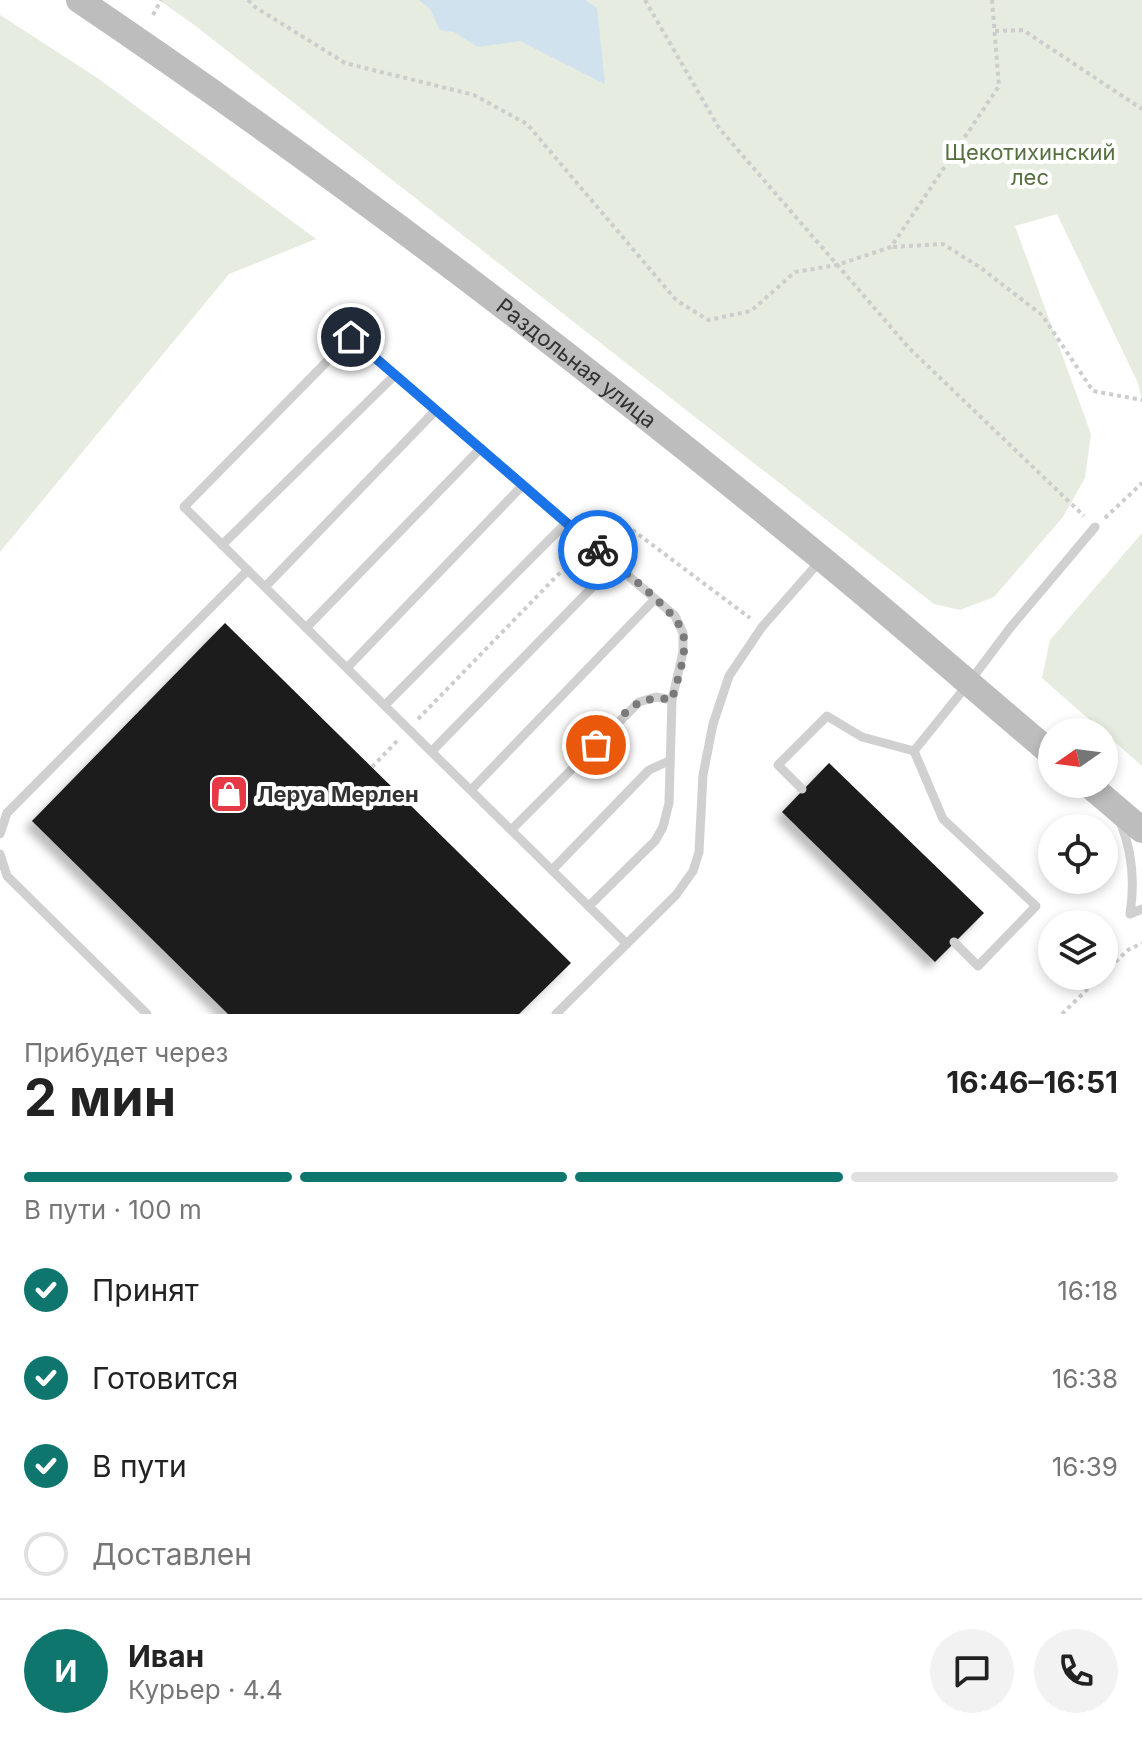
<!DOCTYPE html>
<html lang="ru">
<meta charset="utf-8">
<style>
body{margin:0;font-family:Inter,sans-serif;background:#f2f2f2;color:#222;height:100vh;display:flex;flex-direction:column;font-size:30px;white-space:nowrap}
*{box-sizing:border-box;margin:0}
p{font-size:26px;color:#767676}
.icon{flex:none;width:44px;height:44px;fill:none;stroke:currentColor;stroke-width:2;stroke-linecap:round;stroke-linejoin:round}
.map{position:relative;height:1014px;overflow:hidden}
.drawer{display:flex;flex-direction:column;background:#fff;flex:1}
.drawer>*{flex:none}
.needle{width:52px;rotate:256deg}
.fabs{position:absolute;left:1038px;top:718px;display:grid;gap:16px}
.fabs a{display:grid;place-items:center;width:80px;height:80px;border-radius:50%;background:#fff;box-shadow:0 4px 12px #0003;font-size:40px}
.pin{position:absolute;display:grid;place-items:center;width:68px;height:68px;color:#fff;margin:-34px;border:4px solid #fff;border-radius:50%;box-shadow:0 2px 8px #0007}
.courier{position:absolute;display:grid;place-items:center;width:80px;height:80px;margin:-40px;border:6px solid #1a73e8;border-radius:50%;background:#fff;color:#222;box-shadow:0 2px 10px #0007}
.summary em{font-style:normal;font-weight:700}
.summary div{display:flex;flex-direction:column-reverse}
.summary{display:flex;align-items:center;justify-content:space-between;height:136px;padding:0 24px}
h1{font-size:52px;font-weight:700;line-height:60px}
.bar{display:grid;grid-template-columns:repeat(4,1fr);gap:12px 8px;align-content:center;height:96px;padding:0 24px}
.bar i{height:10px;border-radius:6px;background:#e0e0e0}
.bar .active{background:#0f766e}
.bar p{grid-column:span 4}
.line{display:flex;align-items:center;gap:20px;padding:0 24px;border-top:2px solid #e0e0e0}
.line div{flex:1}
.round{display:grid;place-items:center;flex:none;width:84px;height:84px;border-radius:42px;background:#f2f2f2}
ol{padding:0 24px;list-style:none}
li{display:flex;align-items:center;gap:24px;height:88px}
li p{margin-inline-start:auto}
li .icon{padding:8px;border-radius:50%;background:#0f766e;color:#fff;stroke-width:4}
li:last-child{color:#767676}
li i{width:44px;height:44px;border:4px solid #e0e0e0;border-radius:50%}
.map>svg:first-child{display:block}
.green{fill:#e6ecdf}
.water{fill:#cfe2ee}
.building{fill:#1a1a1a;filter:url(#shadow)}
.lines{fill:none;stroke-linecap:round;stroke-linejoin:round}
.path{stroke:#cdcdcd;stroke-width:4;stroke-dasharray:4 4;stroke-linecap:butt}
.lane{stroke:#d0d0d0;stroke-width:9}
.secondary{stroke:#bdbdbd;stroke-width:26}
.done{stroke:#7a7a7a;stroke-width:8;stroke-dasharray:0 14.4}
.route{stroke:#1a73e8;stroke-width:10}
.labels{text-anchor:middle;dominant-baseline:central;stroke-width:8;stroke-linejoin:round;paint-order:stroke}
.park-label{font-size:22px;fill:#56703f;stroke:#fff}
.street-label{font-size:22px;fill:#333;stroke:#fff}
.poi-label{font-size:22px;font-weight:bold;fill:#333;stroke:#fff;text-anchor:start}
</style>
<div class="map">
<svg width="1142" height="1014" viewBox="0 0 1142 1014">
<defs>
<filter id="shadow"><feDropShadow dx="-7" dy="7" stdDeviation="4" flood-color="#0004"/></filter>
</defs>
<rect width="100%" height="100%" fill="#fff"/>
<path class="green" d="M159,0H1142V400L1138,383L1057,214L1015,226L1091,434L1085,478L1063,517L994,597L960,610L934,604L193,24Z
M0,15L99,79L316,239L229,274L0,552Z
M1142,533V766L1042,678L1050,640Z"/>
<path class="water" d="M419,0H585L597,8L605,84L520,41L478,47L454,32L440,30L430,9Z"/>
<path class="building" d="M225,623L571,963L519,1014H228L32,821Z
M829,763L984,913L935,962L782,812Z"/>
<g class="lines">
<path class="path" d="M248,0L255,7L345,63L474,95L527,124L676,300L708,320L751,311L795,272L837,265L891,247L999,86L992,0
M645,0L719,128L909,348L1084,516
M153,15L161,0
M995,31L1023,30L1142,109
M893,247L943,244L981,268L1042,315L1093,391L1142,400
M1105,518L1142,483
M598,531L611,514L750,618
M418,719L579,553
M372,767L398,740
M1104,973L1128,950L1142,943
M1062,1014L1101,976"/>
<path class="lane" d="M222,545L395,375
M265,587L436,410
M306,628L481,448
M347,668L523,485
M385,705L566,523
M432,751L615,564
M914,751L943,819L1036,906L978,966L954,942
M914,751L968,684L1010,628L1095,527
M802,789L778,765L827,716L862,737L914,751
M471,790L655,599
M1121,824C1133,854 1135,882 1130,914L1142,909
M511,830L639,702L656,697L672,700
M0,834L7,813L248,570
M0,854L7,876L147,1014
M552,870L649,770L669,761
M589,906L655,841L663,827L669,803L672,700L683,652V633L675,616L351,337L184,507C331,653 479,799 627,944
M556,1014L676,895L693,871L699,852L703,775L713,724L729,676L762,627L820,561"/>
<g class="secondary">
<path id="s1" d="M79,0C335,173 582,362 821,558C899,622 975,689 1052,754"/>
<path d="M1088,784L1142,830"/>
</g>
</g>
<g class="lines">
<path class="done" d="M596,745C621,719 633,692 672,700C677,680 688,653 683,633C677,611 617,566 598,550"/>
<path class="route" d="M351,337L598,550"/>
</g>
<defs>
<g id="shop-square" transform="scale(2)"><rect x="-9" y="-9" width="18" height="18" rx="4" fill="#e63946" stroke="#fff"/><path d="M-5-2.5h2.3a2.7 3.5 0 0 1 5.4 0H5L5.5 6h-11ZM-1.5-2.5h3a1.5 2.3 0 0 0-3 0Z" fill="#fff"/></g>
</defs>
<g fill-rule="evenodd">
<use href="#shop-square" x="229" y="794"/>
</g>
<g class="labels">
<g class="park-label">
<text x="1030" y="152">Щекотихинский<tspan x="1030" dy="25">лес</tspan></text>
</g>
<g class="street-label">
<text stroke="none"><textPath href="#s1" startOffset="616">Раздольная улица</textPath></text>
</g>
<g class="poi-label">
<text x="257" y="794">Леруа Мерлен</text>
</g>
</g>
</svg>
<div class="fabs">
<a><svg class="needle" viewBox="-14 -14 28 28"><path d="M0-13l5 13h-10z" fill="#e53935"/><path d="M0 13l5-13h-10z" fill="#767676"/></svg></a>
<a><svg class="icon" aria-label="locate" viewBox="0 0 24 24"><circle cx="12" cy="12" r="6"/><path d="M12 2v4M12 18v4M2 12h4M18 12h4"/></svg></a>
<a><svg class="icon" aria-label="layers" viewBox="0 0 24 24"><path d="M12 4l9 5-9 5-9-5zM3 14l9 5 9-5"/></svg></a>
</div>
<div class="pin" style="left:596px;top:745px;background:#ea580c"><svg class="icon" aria-label="bag" viewBox="0 0 24 24"><path d="M5 8h14l-1 12H6zM9 8a3 3 0 0 1 6 0"/></svg></div>
<div class="pin" style="left:351px;top:337px;background:#1f2937"><svg class="icon" aria-label="home" viewBox="0 0 24 24"><path d="M3 11l9-7 9 7M6 9v11h12V9"/></svg></div>
<div class="courier" style="left:598px;top:550px"><svg class="icon" aria-label="bike" viewBox="0 0 24 24"><circle cx="6" cy="16" r="4"/><circle cx="18" cy="16" r="4"/><path d="M6 16l4-8h5l3 8M10 8l3 8H6M13 5h3"/></svg></div>
</div>
<section class="drawer">
<div class="summary"><div><h1>2 мин</h1><p>Прибудет через</p></div><em>16:46–16:51</em></div>
<div class="bar"><i class="active"></i><i class="active"></i><i class="active"></i><i></i><p>В пути · 100 m</p></div>
<ol>
<li><svg class="icon" aria-label="check" viewBox="0 0 24 24"><path d="M5 12l5 5 9-10"/></svg>Принят<p>16:18</p></li>
<li><svg class="icon" aria-label="check" viewBox="0 0 24 24"><path d="M5 12l5 5 9-10"/></svg>Готовится<p>16:38</p></li>
<li><svg class="icon" aria-label="check" viewBox="0 0 24 24"><path d="M5 12l5 5 9-10"/></svg>В пути<p>16:39</p></li>
<li><i></i>Доставлен</li>
</ol>
<div class="line" style="height:144px"><b class="round" style="background:#0f766e;color:#fff">И</b><div><b>Иван</b><p>Курьер · 4.4</p></div><a class="round"><svg class="icon" aria-label="chat" viewBox="0 0 24 24"><path d="M4 5h16v11H9l-5 4z"/></svg></a><a class="round"><svg class="icon" aria-label="phone" viewBox="0 0 24 24"><path d="M5 4h4l2 5-3 2q2 4 5 5l2-3 5 2v4C11 20 4 13 5 4z"/></svg></a></div>
</section>
